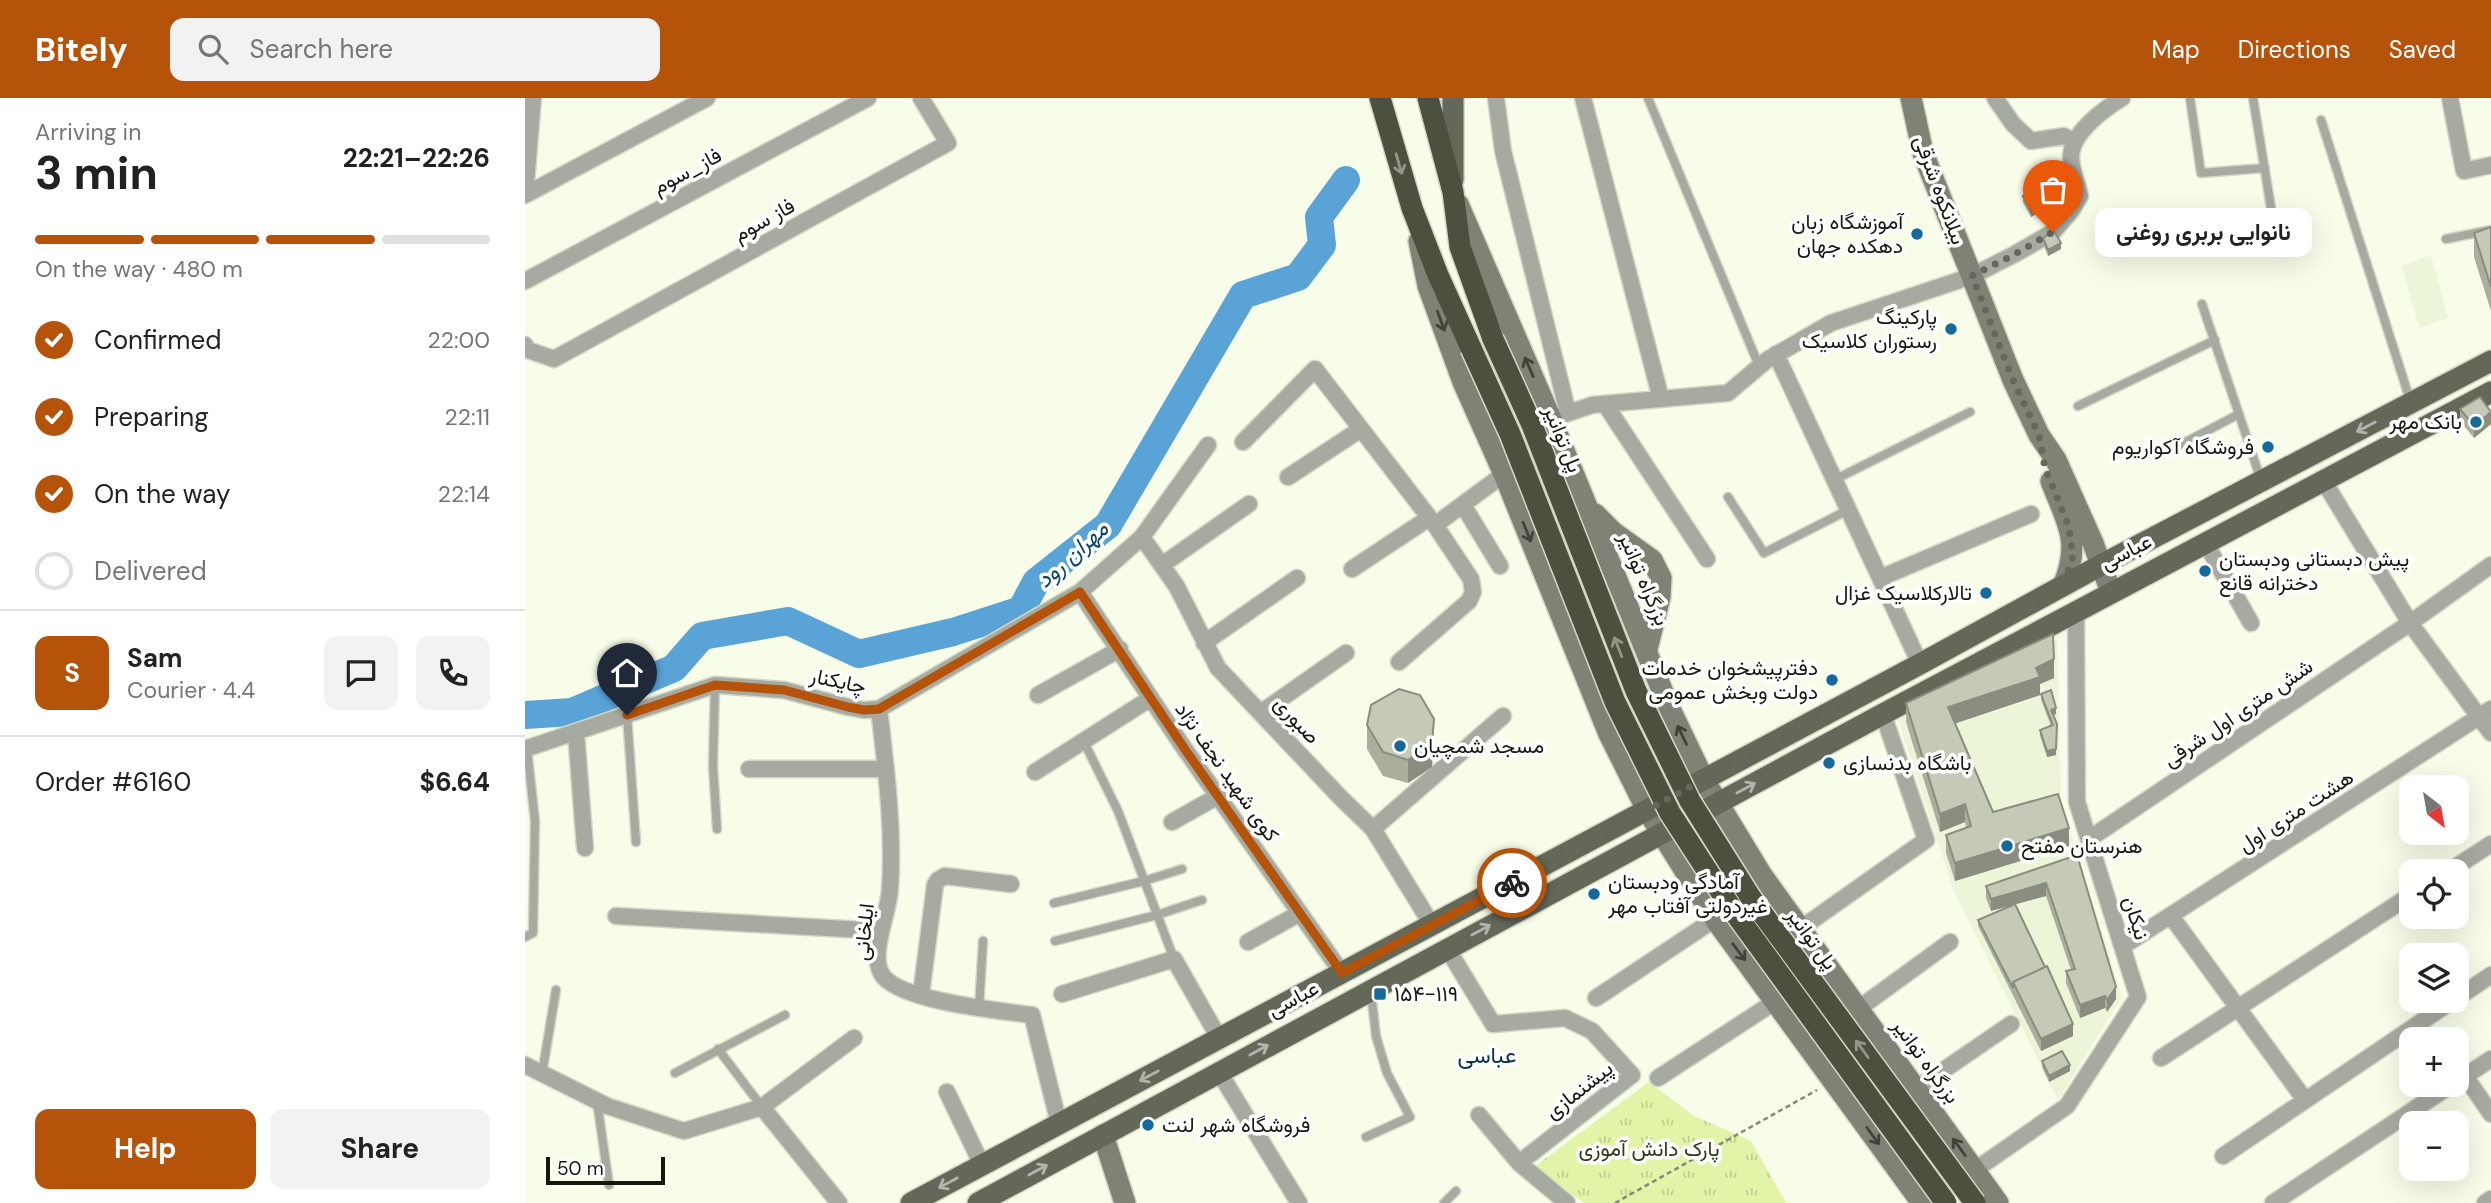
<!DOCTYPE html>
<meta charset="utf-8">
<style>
body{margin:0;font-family:"DM Sans",Vazirmatn,sans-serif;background:#f2f2f2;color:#222;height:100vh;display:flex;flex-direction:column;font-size:26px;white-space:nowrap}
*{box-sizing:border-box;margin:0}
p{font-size:23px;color:#767676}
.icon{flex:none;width:38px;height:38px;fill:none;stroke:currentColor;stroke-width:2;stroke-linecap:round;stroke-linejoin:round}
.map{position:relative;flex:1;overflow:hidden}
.sheet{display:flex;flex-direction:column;background:#fff;width:525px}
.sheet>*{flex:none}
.needle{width:46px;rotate:149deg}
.controls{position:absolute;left:1874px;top:677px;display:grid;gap:14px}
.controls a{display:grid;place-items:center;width:70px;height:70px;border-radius:14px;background:#fff;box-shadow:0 7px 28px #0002;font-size:35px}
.scale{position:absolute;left:21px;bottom:18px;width:119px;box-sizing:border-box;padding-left:7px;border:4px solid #161810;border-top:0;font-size:19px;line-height:24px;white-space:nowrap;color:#161810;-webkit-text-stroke:5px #fff;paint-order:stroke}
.pin{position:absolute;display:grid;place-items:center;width:60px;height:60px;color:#fff;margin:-72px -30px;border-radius:50% 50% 50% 0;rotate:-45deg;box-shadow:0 0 7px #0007}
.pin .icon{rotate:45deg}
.courier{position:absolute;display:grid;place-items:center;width:70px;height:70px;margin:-35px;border:5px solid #b45309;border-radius:50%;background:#fff;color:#222;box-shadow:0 2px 9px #0007}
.bubble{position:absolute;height:49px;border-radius:14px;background:#fff;box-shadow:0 7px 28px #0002;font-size:23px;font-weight:700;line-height:49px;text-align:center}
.summary em{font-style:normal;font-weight:700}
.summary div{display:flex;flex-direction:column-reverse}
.summary{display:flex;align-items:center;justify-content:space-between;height:119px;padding:0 35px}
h1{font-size:46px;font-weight:700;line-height:52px}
.bar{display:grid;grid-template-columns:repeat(4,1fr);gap:10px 7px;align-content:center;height:84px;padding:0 35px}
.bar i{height:9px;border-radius:5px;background:#e0e0e0}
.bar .selected{background:#b45309}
.bar p{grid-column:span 4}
.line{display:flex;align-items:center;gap:18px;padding:0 35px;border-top:2px solid #e0e0e0}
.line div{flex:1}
.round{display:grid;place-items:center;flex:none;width:74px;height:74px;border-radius:14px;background:#f2f2f2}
ol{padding:0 35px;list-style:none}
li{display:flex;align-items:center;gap:21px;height:77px}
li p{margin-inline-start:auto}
li .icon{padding:7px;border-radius:50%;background:#b45309;color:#fff;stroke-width:4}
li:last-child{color:#767676}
li i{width:38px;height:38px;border:4px solid #e0e0e0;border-radius:50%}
.cta{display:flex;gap:14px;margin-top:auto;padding:14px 35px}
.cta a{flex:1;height:80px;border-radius:14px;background:#b45309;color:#fff;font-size:28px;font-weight:700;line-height:80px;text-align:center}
.cta a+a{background:#f2f2f2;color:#222}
header{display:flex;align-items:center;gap:42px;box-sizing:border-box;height:98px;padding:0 35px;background:#b45309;color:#fff}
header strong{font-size:33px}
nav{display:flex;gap:38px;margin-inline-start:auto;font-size:24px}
.search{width:490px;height:63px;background:#f2f2f2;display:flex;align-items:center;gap:18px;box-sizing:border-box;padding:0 24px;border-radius:14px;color:#767676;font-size:26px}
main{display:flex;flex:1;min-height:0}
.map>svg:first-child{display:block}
.built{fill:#edf5d8}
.park{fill:url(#park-tufts)}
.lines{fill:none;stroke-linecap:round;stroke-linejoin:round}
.river{stroke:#59a3d7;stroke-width:28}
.lane-casing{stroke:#d3d8c5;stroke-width:11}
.street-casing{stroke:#d3d8c5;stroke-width:19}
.secondary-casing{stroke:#d3d8c5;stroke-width:24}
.primary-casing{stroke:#d3d8c5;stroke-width:24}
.highway-casing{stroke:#d3d8c5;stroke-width:24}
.path{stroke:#85897a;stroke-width:2.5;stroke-dasharray:5 3.5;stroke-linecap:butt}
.lane{stroke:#a7aaa1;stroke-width:8}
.street{stroke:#a7aaa1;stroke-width:16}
.secondary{stroke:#7f8376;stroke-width:21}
.primary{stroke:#636858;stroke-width:21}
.highway{stroke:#4c503f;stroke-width:21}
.highway-bridge-casing{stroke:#d3d8c5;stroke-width:24;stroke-linecap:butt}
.highway-bridge{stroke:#4c503f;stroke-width:21}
.wall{fill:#a9ae9d}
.shaded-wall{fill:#8a8d7f}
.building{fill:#c5cab6;stroke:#8a8d7f;stroke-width:2}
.oneway{stroke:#94968c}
.oneway2{stroke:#404339}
.oneway3{stroke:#b1b4ac}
.done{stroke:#65685c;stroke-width:7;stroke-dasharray:0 12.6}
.route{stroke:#b45309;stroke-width:9}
.poi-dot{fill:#166a9b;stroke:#fff;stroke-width:2.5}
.labels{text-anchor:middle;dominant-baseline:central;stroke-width:7;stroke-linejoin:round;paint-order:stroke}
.street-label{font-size:21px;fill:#161810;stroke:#fff}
.poi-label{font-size:21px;fill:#161810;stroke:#fff;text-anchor:start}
.park-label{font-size:21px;fill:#313816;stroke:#fff}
.water-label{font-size:23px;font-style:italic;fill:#094567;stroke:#fff}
.neighbourhood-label{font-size:23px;fill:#0a3048;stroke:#fff}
</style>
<header>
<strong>Bitely</strong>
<div class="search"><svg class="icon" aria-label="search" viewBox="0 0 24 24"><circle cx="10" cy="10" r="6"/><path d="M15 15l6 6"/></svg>Search here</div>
<nav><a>Map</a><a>Directions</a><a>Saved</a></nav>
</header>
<main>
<section class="sheet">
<div class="summary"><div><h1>3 min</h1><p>Arriving in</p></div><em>22:21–22:26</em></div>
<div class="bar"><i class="selected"></i><i class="selected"></i><i class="selected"></i><i></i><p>On the way · 480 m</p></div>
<ol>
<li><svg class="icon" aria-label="check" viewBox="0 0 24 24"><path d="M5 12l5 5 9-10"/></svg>Confirmed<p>22:00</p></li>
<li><svg class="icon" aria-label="check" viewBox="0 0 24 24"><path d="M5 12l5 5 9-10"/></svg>Preparing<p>22:11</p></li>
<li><svg class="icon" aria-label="check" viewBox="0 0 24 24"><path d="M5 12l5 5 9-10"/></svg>On the way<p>22:14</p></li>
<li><i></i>Delivered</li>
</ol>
<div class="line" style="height:126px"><b class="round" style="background:#b45309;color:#fff">S</b><div><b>Sam</b><p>Courier · 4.4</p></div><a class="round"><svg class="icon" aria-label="chat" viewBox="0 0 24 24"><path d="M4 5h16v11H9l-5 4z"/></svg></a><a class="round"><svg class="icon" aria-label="phone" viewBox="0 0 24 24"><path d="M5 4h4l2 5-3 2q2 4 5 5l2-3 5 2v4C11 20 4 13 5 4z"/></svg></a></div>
<div class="line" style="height:91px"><div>Order #6160</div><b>$6.64</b></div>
<div class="cta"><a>Help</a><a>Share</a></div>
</section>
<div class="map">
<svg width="1966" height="1105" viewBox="0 0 1966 1105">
<defs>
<pattern id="park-tufts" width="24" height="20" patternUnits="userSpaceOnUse" patternTransform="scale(1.75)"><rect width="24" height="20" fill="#e1f4a7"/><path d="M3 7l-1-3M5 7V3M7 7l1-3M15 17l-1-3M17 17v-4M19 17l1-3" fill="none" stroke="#c0d08f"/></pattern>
</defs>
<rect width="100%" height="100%" fill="#f7fde8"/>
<path class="built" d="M1906,157L1923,220L1894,230L1877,168Z
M1532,541L1536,705L1597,899L1533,1002L1428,791L1373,622Z"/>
<path class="park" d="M1124,984L1169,1018L1226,1043L1261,1105H1059L1009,1069Z"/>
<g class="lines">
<path class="river" d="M0,617L47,614L149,570L177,538L263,523L334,556L428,534L496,512L511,484L583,427L718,197L773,179L797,147L794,119L821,82"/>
<g class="lane-casing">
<path id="lane" d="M1123,0L1234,268
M1665,0L1676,75L1740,70
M1728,0L1747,116
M1796,22L1885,302
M1921,141L1966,132
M1677,206L1736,382
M1553,308L1690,242
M1655,347L1714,316
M1309,382L1445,314
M1203,399L1239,455L1323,412
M190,587L188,668L192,731
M102,617L111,744
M559,644L593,713L649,861
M529,805L619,783L657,771
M0,839L8,835L10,723L2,650
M530,843L632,817L677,802
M454,911L458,843
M193,951L237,1009
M150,975L260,917
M17,976L31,892
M72,1003L84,1087
M841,1039L885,1019L862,975L851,938L846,894
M919,1105L931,1093"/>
</g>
<g class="street-casing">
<path id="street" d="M971,0L978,53L1043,315
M1058,0L1136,301
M1470,0L1488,26L1506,43L1539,38L1549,44
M1925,0L1939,73L1966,67
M0,97L182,0
M0,97L8,0
M0,183L343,0
M0,247L3,252L29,261L423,45L396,0
M1251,256L1395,566
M1080,306L1182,461
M1026,321L1067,307L1203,295L1242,262L1306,225L1447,178L1490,156L1528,134L1546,113L1555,98C1552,86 1546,71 1546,59C1546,35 1579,11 1597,0
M718,344L790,271L910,427L946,481L948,494L944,503L874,564
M763,379L836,331
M1798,382L1885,525L1966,635
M938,407L975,468
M910,427L979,376
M617,439L652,489L693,570L815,699L848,731L907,827
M1680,444L1726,525
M637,467L724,406
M827,471L904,420
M1355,480L1506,416
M555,494L659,650L817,875
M679,545L772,480
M513,597L595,551
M354,611C361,670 369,732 365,791C364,814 345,854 356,875C370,903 477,913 507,917L534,1026
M737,614L821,555
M51,634L60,750
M0,651L190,587L259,592L323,609L339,612L354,611L555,494L617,439L683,347
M224,671H361
M510,674L626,600
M647,724L693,698
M848,731L978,618
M1564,741L1885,525L1966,467
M1923,774L1966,746
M91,818L356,833
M1646,818L1780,1002
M1275,831L1401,742L1358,616
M723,844L775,815
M1598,848L1966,611
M922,850L968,926L1040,920L1067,933L1107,977L994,1065
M537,896L649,861L694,940
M396,897L410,787L413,782L420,778L486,786
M1071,900L1190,821
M1932,900L1966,877
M1333,911L1425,844
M1636,960L1886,797
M0,967L82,1008L159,1033L237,1009L329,940
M694,974L774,1105
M1940,978L1966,1016
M1133,980L1251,903
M1934,982L1966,961
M1391,991L1486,926
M422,994L457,1067
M237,1009L314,1105
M954,1017L994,1065L1042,1105
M1698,1058L1927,903
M1450,1072L1542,1008L1613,899L1552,704L1551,513
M1748,1105L1926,987
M1960,1105L1966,1101"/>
</g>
<g class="secondary-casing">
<path id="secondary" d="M1386,0L1398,55L1488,282L1514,337L1531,362L1568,445L1586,494
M933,106L1026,321L1144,609L1179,682L1236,776L1473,1105
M894,143L903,188L938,284L979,376L1084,636L1122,712L1190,821L1397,1105
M1526,383C1542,425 1557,443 1538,488
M1070,416L1088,434L1127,462L1136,480L1135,499L1122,551
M578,1037L600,1105"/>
</g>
<g class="primary-casing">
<path id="primary" d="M928,0V82
M386,1105L1395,566L1576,467L1966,263
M453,1105L1358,616L1966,294"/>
</g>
<g class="highway-casing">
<path id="highway" d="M855,0L887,110L913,177L946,250
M903,0L928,94L935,149L968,241"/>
</g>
<path class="path" d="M1090,1105L1292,992"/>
<use href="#lane" class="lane"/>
<use href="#street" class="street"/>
<use href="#secondary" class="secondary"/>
<use href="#primary" class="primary"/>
<use href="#highway" class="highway"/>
<g class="highway-bridge-casing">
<path id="highway-bridge" d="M968,241L1007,327L1111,593L1165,703L1226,800L1450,1105
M946,250L985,336L1090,604L1145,715L1207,811L1421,1105"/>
</g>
<use href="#highway-bridge" class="highway-bridge"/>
</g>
<path class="wall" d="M1498,98L1519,111L1506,119L1498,104Z
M1966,129V213L1949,159V135Z
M1518,140L1536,151L1523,158L1518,146Z
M1935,311L1966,326L1949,340L1935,323Z
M1529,580L1515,586V597L1430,625L1468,714L1544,748L1430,783L1421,755V737L1441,729L1440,724L1415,734L1381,624V605Z
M1516,596L1531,616L1528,617L1531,657L1522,659L1515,638V632L1526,628L1516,602Z
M842,627L909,645L907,669L883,685L858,678L842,651Z
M1552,757L1591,901L1582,914L1580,910L1555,920L1541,885V873L1546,872L1521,798L1490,806L1548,938L1516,953L1453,828V822L1486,807L1466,813L1461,800V788Z
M1517,963L1545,973L1524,984L1517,969Z"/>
<path class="shaded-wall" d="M1519,105V111L1506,119V113Z
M1536,145V151L1523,158V152Z
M1966,314V326L1949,340V328Z
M1529,561V580L1515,586V597L1423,628V609Z
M1531,610V616L1526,618V612Z
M909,621L907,669L883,685V662Z
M1532,626L1531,657L1522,659V653Z
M1440,706V724L1415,734V716Z
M1544,730V748L1430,783V765Z
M1521,785V798L1466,813V801Z
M1591,889V901L1582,914V902Z
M1580,898V910L1555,920V907Z
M1548,926V938L1516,953V941Z
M1545,967V973L1524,984V978Z"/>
<path class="building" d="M1512,91L1519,105L1506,113L1498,98Z
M1966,129V189L1949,135Z
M1529,133L1536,145L1523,152L1518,140Z
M1955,299L1966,314L1949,328L1935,311Z
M1528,536L1529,561L1511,570L1515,579L1423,609L1468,714L1533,696L1544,730L1430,765L1421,737L1446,728L1440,706L1415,716L1381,605Z
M874,591L895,597L909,621L907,645L883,662L858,654L842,627L846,607Z
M1526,592L1531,610L1526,612L1532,626L1531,651L1522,653L1515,632L1528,627L1516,596Z
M1552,757L1591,889L1582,902L1580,898L1555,907L1541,873L1550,871L1521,785L1466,801L1461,788Z
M1490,806L1520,869L1488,884V890L1453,822Z
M1522,868L1548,926L1516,941L1488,884Z
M1537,953L1545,967L1524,978L1517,963Z"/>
<defs><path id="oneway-shaft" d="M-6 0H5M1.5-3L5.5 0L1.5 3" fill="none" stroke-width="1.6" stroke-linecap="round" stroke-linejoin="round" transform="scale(1.75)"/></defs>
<g class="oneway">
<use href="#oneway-shaft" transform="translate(874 66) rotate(74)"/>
<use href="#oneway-shaft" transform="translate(1093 549) rotate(-111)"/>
<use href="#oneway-shaft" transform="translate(1337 951) rotate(-126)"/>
</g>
<g class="oneway2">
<use href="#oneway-shaft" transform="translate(916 223) rotate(70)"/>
<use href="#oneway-shaft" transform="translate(1004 269) rotate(-114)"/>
<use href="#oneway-shaft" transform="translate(1002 434) rotate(68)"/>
<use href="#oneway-shaft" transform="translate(1157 637) rotate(-116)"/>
<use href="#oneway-shaft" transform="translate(1214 854) rotate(53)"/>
<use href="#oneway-shaft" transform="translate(1348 1038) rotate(54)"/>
<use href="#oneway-shaft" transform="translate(1434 1049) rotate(-126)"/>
</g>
<g class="oneway3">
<use href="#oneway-shaft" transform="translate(1841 329) rotate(152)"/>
<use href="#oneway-shaft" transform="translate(1221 690) rotate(-28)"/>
<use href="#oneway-shaft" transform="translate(956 832) rotate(-28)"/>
<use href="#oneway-shaft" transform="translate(734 952) rotate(-29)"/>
<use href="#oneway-shaft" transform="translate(624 978) rotate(152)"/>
<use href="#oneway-shaft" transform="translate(513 1072) rotate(-29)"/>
<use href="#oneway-shaft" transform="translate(423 1085) rotate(152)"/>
</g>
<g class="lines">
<path class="done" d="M987,785L1538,488L1548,458L1544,429L1520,370L1514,337L1488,282L1447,178L1490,156L1528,134"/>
<path class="route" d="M102,617L190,587L259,592L323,609L339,612L354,611L555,494L659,650L817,875L987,785"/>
</g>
<g class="poi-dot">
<circle cx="1392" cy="136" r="7"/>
<circle cx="1426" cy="231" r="7"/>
<circle cx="1951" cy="324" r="7"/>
<circle cx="1743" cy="349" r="7"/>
<circle cx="1680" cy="473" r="7"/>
<circle cx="1461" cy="495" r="7"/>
<circle cx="1307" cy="582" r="7"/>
<circle cx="875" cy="648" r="7"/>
<circle cx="1304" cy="665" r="7"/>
<circle cx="1482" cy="748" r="7"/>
<circle cx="1069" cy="796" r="7"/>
<rect x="848" y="889" width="14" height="14" rx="3.5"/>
<circle cx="623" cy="1027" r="7"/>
</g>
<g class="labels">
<g class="street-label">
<text transform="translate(162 73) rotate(-28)">فاز_سوم</text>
<text transform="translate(1415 92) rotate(70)">بیلانکوه شرقی</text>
<text transform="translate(239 122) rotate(-29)">فاز سوم</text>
<text transform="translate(1038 341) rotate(68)">پل توانیر</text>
<text transform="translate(1601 454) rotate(-27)">عباسى</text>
<text transform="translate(1119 481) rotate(67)">بزرگراه توانیر</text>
<text transform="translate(313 583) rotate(12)">چایکنار</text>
<text transform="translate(1713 615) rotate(-34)">شش متری اول شرقی</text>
<text transform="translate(772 622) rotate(47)">صبوری</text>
<text transform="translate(702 674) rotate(55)">کوی شهید نجف نژاد</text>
<text transform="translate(1771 713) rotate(-33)">هشت متری اول</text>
<text transform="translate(1611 820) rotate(73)">نیکان</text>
<text transform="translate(339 834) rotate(-84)">ایلخانی</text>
<text transform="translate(1287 841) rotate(54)">پل توانیر</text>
<text transform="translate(768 901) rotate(-28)">عباسى</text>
<text transform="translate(1401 963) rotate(54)">بزرگراه توانیر</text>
<text transform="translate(1054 992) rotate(-38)">پیشنمازی</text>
</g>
<g class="poi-label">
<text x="1378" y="124" text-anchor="end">آموزشگاه زبان<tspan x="1378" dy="24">دهکده جهان</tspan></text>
<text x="1412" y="219" text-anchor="end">پارکینگ<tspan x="1412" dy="24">رستوران کلاسیک</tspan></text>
<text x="1937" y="324" text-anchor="end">بانک مهر</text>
<text x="1729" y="349" text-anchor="end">فروشگاه آکواریوم</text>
<text x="1694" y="461">پیش دبستانی ودبستان<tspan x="1694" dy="24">دخترانه قانع</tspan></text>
<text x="1447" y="495" text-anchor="end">تالارکلاسیک غزال</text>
<text x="1293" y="570" text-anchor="end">دفترپیشخوان خدمات<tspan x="1293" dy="24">دولت وبخش عمومی</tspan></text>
<text x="889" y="648">مسجد شمچیان</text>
<text x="1318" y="665">باشگاه بدنسازی</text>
<text x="1496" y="748">هنرستان مفتح</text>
<text x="1083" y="784">آمادگی ودبستان<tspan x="1083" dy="24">غیردولتی آفتاب مهر</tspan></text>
<text x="869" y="896">۱۵۴-۱۱۹</text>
<text x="637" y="1027">فروشگاه شهر لنت</text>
</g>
<g class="park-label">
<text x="1124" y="1051">پارک دانش آموزی</text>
</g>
<g class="water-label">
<text transform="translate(547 456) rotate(-42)">مهران رود</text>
</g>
<g class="neighbourhood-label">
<text x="962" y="957">عباسی</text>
</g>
</g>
</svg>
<div class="controls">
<a><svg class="needle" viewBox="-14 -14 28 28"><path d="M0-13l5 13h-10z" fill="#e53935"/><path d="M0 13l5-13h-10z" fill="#767676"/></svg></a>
<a><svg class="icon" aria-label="locate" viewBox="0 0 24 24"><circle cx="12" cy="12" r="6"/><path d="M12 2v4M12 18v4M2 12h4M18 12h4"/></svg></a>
<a><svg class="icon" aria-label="layers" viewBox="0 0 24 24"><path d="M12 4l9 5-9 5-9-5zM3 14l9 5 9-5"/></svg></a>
<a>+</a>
<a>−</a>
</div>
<div class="scale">50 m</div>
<div class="pin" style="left:1528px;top:134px;background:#ea580c"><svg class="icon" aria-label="bag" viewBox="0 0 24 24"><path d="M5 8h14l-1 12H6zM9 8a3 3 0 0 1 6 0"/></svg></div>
<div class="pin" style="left:102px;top:617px;background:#1f2937"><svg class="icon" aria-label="home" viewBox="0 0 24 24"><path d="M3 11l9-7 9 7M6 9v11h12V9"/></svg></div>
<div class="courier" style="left:987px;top:785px"><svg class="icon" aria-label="bike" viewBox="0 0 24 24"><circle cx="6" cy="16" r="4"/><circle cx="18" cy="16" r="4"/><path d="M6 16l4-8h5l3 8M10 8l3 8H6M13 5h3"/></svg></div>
<div class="bubble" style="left:1570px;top:110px;width:217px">نانوایی بربری روغنی</div>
</div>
</main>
